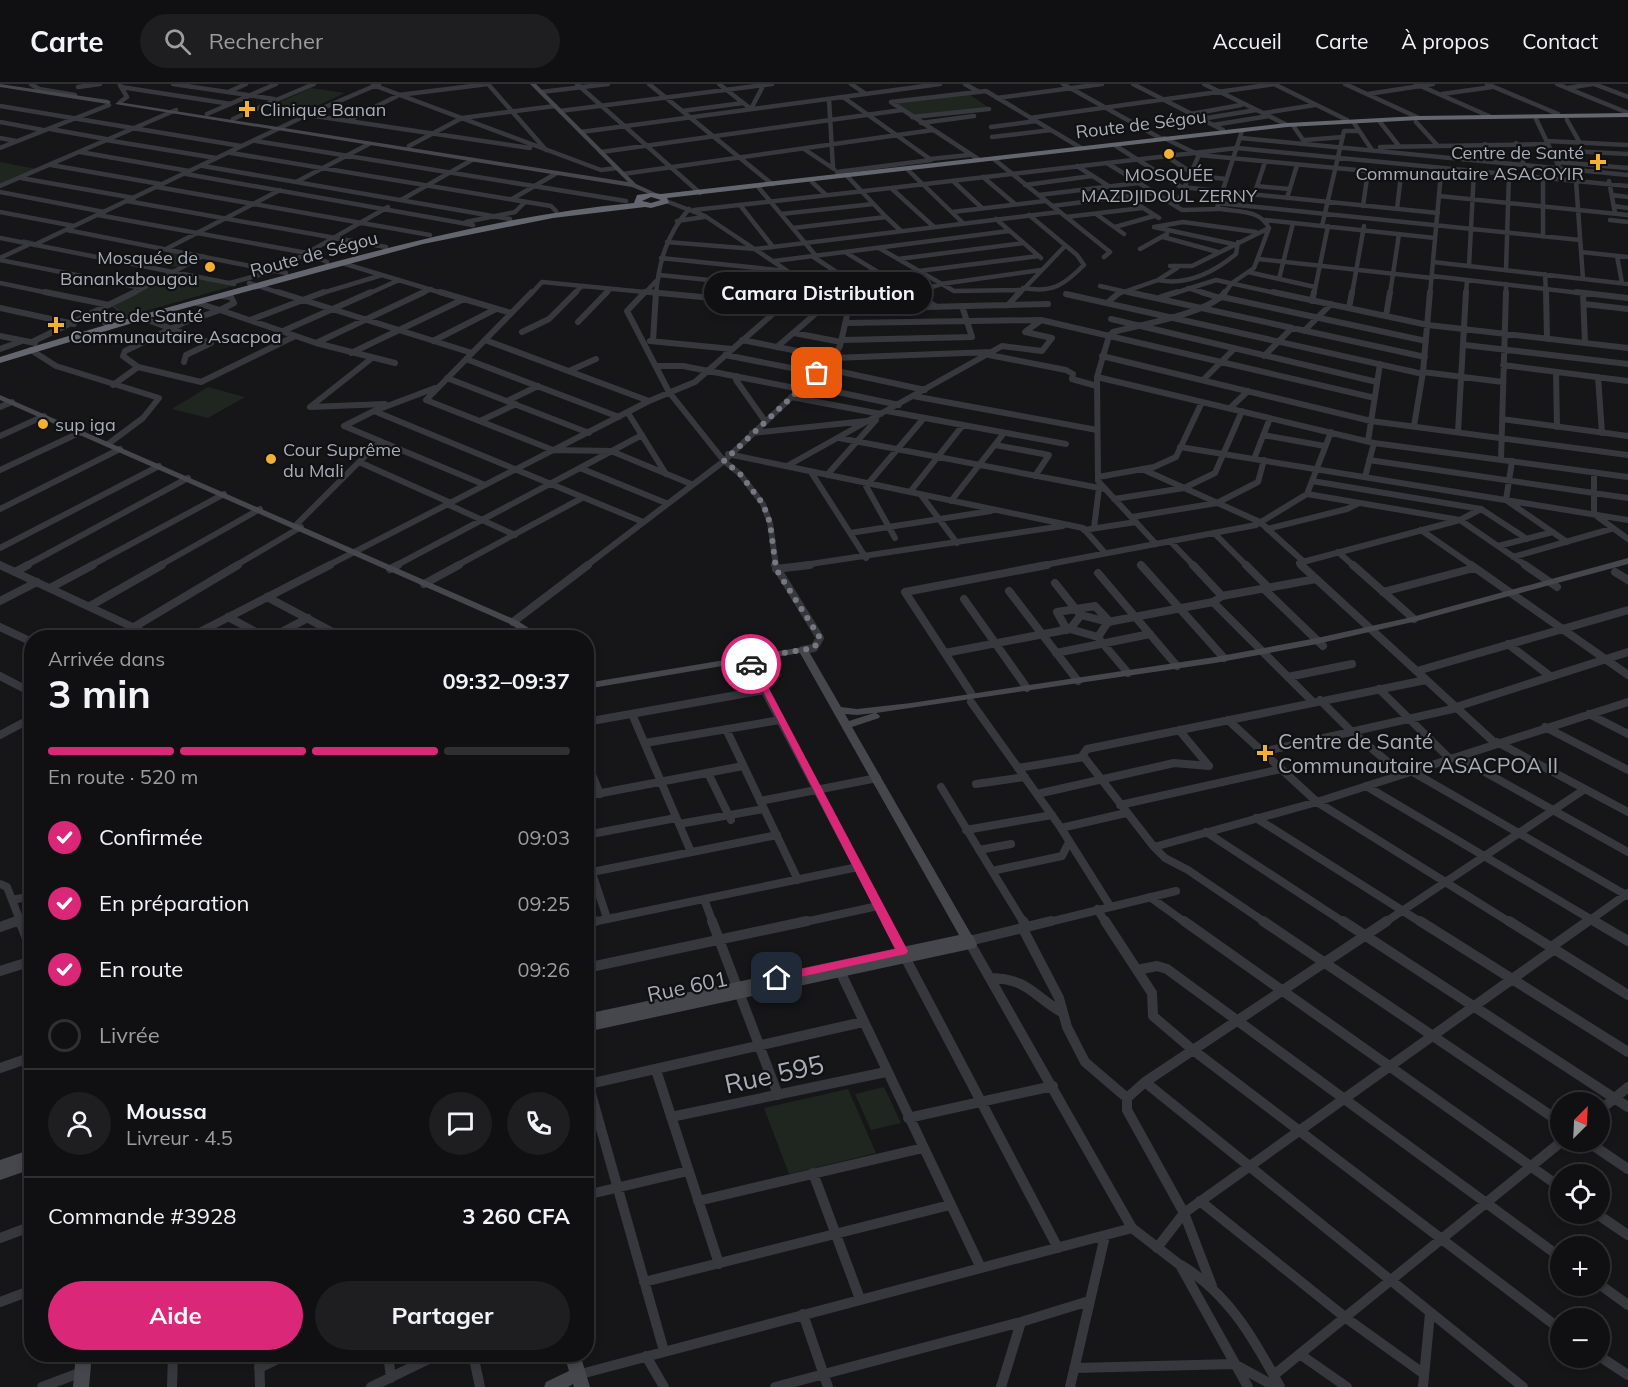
<!DOCTYPE html>
<html lang="fr">
<meta charset="utf-8">
<style>
body{margin:0;font-family:Mulish,sans-serif;background:#1e1e20;color:#f1f3f6;height:100vh;display:flex;flex-direction:column;font-size:22px;white-space:nowrap}
*{box-sizing:border-box;margin:0}
p{font-size:20px;color:#9c9d9f}
.icon{flex:none;width:33px;height:33px;fill:none;stroke:currentColor;stroke-width:2;stroke-linecap:round;stroke-linejoin:round}
.map{position:relative;flex:1;overflow:hidden}
.sheet{position:absolute;left:24px;top:546px;width:570px;height:732px;display:flex;flex-direction:column;background:#101012;border-radius:24px;box-shadow:0 3px 9px #0003,0 0 0 2px #303032}
.sheet>*{flex:none}
.needle{width:39px;rotate:24deg}
.controls{position:absolute;left:1550px;top:1008px;display:grid;gap:12px}
.controls a{display:grid;place-items:center;width:60px;height:60px;border-radius:50%;background:#101012;box-shadow:0 3px 9px #0003,0 0 0 2px #303032;font-size:30px}
.pin{position:absolute;display:grid;place-items:center;width:51px;height:51px;color:#fff;margin:-26px;border-radius:12px;box-shadow:0 3px 9px #0006}
.courier{position:absolute;display:grid;place-items:center;width:60px;height:60px;margin:-30px;border:4px solid #db2777;border-radius:50%;background:#fff;color:#222;box-shadow:0 2px 8px #0007}
.bubble{position:absolute;height:42px;border-radius:21px;background:#101012;box-shadow:0 3px 9px #0003,0 0 0 2px #303032;font-size:20px;font-weight:700;line-height:42px;text-align:center}
.overview em{font-style:normal;font-weight:700}
.overview div{display:flex;flex-direction:column-reverse}
.overview{display:flex;align-items:center;justify-content:space-between;height:102px;padding:0 24px}
h1{font-size:39px;font-weight:700;line-height:45px}
.bar{display:grid;grid-template-columns:repeat(4,1fr);gap:9px 6px;align-content:center;height:72px;padding:0 24px}
.bar i{height:8px;border-radius:4px;background:#303032}
.bar .current{background:#db2777}
.bar p{grid-column:span 4}
.line{display:flex;align-items:center;gap:15px;padding:0 24px;border-top:2px solid #303032}
.line div{flex:1}
.round{display:grid;place-items:center;flex:none;width:63px;height:63px;border-radius:32px;background:#1e1e20}
ol{padding:0 24px;list-style:none}
li{display:flex;align-items:center;gap:18px;height:66px}
li p{margin-inline-start:auto}
li .icon{padding:6px;border-radius:50%;background:#db2777;color:#fff;stroke-width:4}
li:last-child{color:#9c9d9f}
li i{width:33px;height:33px;border:3px solid #303032;border-radius:50%}
.action{display:flex;gap:12px;margin-top:auto;padding:12px 24px}
.action a{flex:1;height:69px;border-radius:36px;background:#db2777;color:#fff;font-size:24px;font-weight:700;line-height:69px;text-align:center}
.action a+a{background:#1e1e20;color:#f1f3f6}
header{display:flex;align-items:center;gap:36px;box-sizing:border-box;height:84px;padding:0 30px;background:#101012;border-bottom:2px solid #303032}
header strong{font-size:28px}
nav{display:flex;gap:33px;margin-inline-start:auto;font-size:21px}
.search{width:420px;height:54px;background:#1e1e20;display:flex;align-items:center;gap:15px;box-sizing:border-box;padding:0 21px;border-radius:33px;color:#9c9d9f;font-size:22px}
.map>svg:first-child{display:block}
.green{fill:#1e261f}
.lines{fill:none;stroke-linecap:round;stroke-linejoin:round}
.stream{stroke:#2c353c;stroke-width:1.5}
.street-far3{stroke:#37383d;stroke-width:4.5}
.street-far2{stroke:#37383d;stroke-width:6}
.street-far1{stroke:#37383d;stroke-width:8}
.street{stroke:#37383d;stroke-width:10}
.secondary{fill:#45474d;fill-rule:evenodd}
.highway{fill:#63666e;fill-rule:evenodd}
.route{fill:#db2777}
.done{stroke:#757880;stroke-width:6;stroke-dasharray:0 10.8}
.poi-dot{fill:#f2b134;stroke:#111113;stroke-width:2}
.labels{text-anchor:middle;dominant-baseline:central;stroke-width:4.5;stroke-linejoin:round;paint-order:stroke}
.far-poi-label{font-size:18px;fill:#a8adb8;stroke:#111113;text-anchor:start}
.far-street-label{font-size:18px;fill:#a8adb8;stroke:#111113}
.poi-label{font-size:21px;fill:#a8adb8;stroke:#111113;text-anchor:start}
.street-label{font-size:21px;fill:#a8adb8;stroke:#111113}
.near-street-label{font-size:26px;fill:#a8adb8;stroke:#111113}
</style>
<header>
<strong>Carte</strong>
<div class="search"><svg class="icon" aria-label="search" viewBox="0 0 24 24"><circle cx="10" cy="10" r="6"/><path d="M15 15l6 6"/></svg>Rechercher</div>
<nav><a>Accueil</a><a>Carte</a><a>À propos</a><a>Contact</a></nav>
</header>
<div class="map">
<svg width="1628" height="1303" viewBox="0 0 1628 1303">
<rect width="100%" height="100%" fill="#161618"/>
<path class="green" d="M311,4L345,9L306,27L271,22Z
M969,10L992,26L918,35L896,19Z
M0,78L36,85L0,100Z
M171,168L200,173L179,183L147,180Z
M172,190L233,202L128,232L113,222Z
M208,303L245,313L208,334L172,325Z
M884,1003L901,1039L871,1046L855,1010Z
M848,1005L876,1069L789,1090L764,1024Z"/>
<g class="lines">
<path class="stream" d="M23,156L33,158
M158,198L174,190
M113,222L127,233"/>
<path class="street-far3" d="M31,0L39,5L75,11
M173,0L274,15
M488,0L546,66
M577,0L700,109
M649,0L772,100
M719,0L751,25L764,0
M851,0L866,10
M965,0L979,8
M1063,0L1160,54
M1133,0L1223,46
M1204,0L1287,41
M1274,0L1347,36
M1345,0L1419,34
M1416,0L1491,33
M1487,0L1558,30
M1557,0L1628,29
M1594,0L1628,13
M120,1L127,13L120,18
M373,1L601,86L617,84
M78,3L100,0
M121,3L231,20
M1568,4L1592,0
M228,8L246,0
M541,8L608,0
M1368,10L1433,0
M1442,10L1492,3
M843,13L930,75L969,71
M997,14L1102,0
M829,15L833,84
M276,16L314,0
M0,22L241,62
M560,27L772,0
M682,27L743,19
M1264,29L1315,21
M207,30L276,0
M1191,30L1241,21
M308,31L530,64
M912,33L989,25
M1030,34L1275,0
M233,35L276,16
M1201,35L1256,26
M1536,35L1559,83
M349,36L399,11L488,0
M1567,36L1580,59
M0,38L43,46
M1380,38L1399,62
M1416,38L1437,61
M921,39L974,32
M1354,39L1372,66
M1213,41L1269,32
M991,43L1036,37
M1294,43L1306,60
M50,45L106,55
M581,48L940,0
M992,53L1051,46
M0,54L16,57
M1164,54L1199,71L1441,94
M1241,54L1628,91
M106,56L216,74
M1305,56L1343,53
M256,57L626,117
M1547,57L1628,61
M1516,59L1524,81
M1485,60L1492,78
M409,62L462,34L555,22
M1116,62L1181,103L1438,129
M1380,63L1548,60
M0,64L109,21
M804,65L834,85
M1551,66L1628,70
M80,68L189,87
M601,68L902,26
M231,69L551,122L556,127
M1166,72L1192,89
M978,75L891,18L986,7L1081,64
M995,76L1110,168L1104,173
M1557,78L1628,84
M1107,79L1182,126L1219,125
M51,81L160,100
M203,82L510,135
M1077,82L1159,134
M908,86L963,139
M837,88L931,76
M186,90L473,141
M623,90L933,46
M1191,91L1226,95
M983,93L1015,120
M21,94L134,114
M1543,94V153
M953,97L982,124
M1576,97L1583,195
M1609,97L1615,129
M296,98L369,60
M812,98L826,111
M1025,101L1092,92
M0,102L176,26
M1257,102L1289,105
M157,103L430,151
M759,104L816,172
M0,108L104,128
M1039,111L1138,99
M1254,111L1265,78
M1612,111L1628,113
M1439,112L1628,131
M1287,114L1297,81
M512,115L557,89
M401,116L472,76
M127,117L386,163
M666,117L705,132L822,210
M1218,119L1580,156
M740,121L773,163
M1052,122L1154,109
M1176,122L1199,71
M1363,122L1368,87
M1614,122L1628,124
M1397,125L1401,91
M694,126L891,104
M0,128L74,142
M952,128L1045,117
M781,130L873,120
M1096,130L1124,150
M98,131L307,169L327,178
M886,133L901,147
M1066,133L1142,124
M996,135L1041,174
M1266,136L1435,154
M1610,136L1628,138
M677,137L704,133
M466,138L515,128L525,118
M1322,142L1344,47H1359
M934,143L891,104L1237,64L1628,102
M1115,143L1154,132
M1154,143L1183,138L1256,148
M1154,143L1233,160
M793,144L886,133L848,93
M67,146L286,189
M1163,153L1218,168
M0,154L234,200
M667,158L755,165L1059,128
M34,161L309,30L379,0
M879,164L954,207L1022,206
M166,165L280,106
M1140,165L1167,150
M845,168L914,210
M1581,168L1628,173
M812,172L870,210
M1617,172L1622,199
M0,174L30,160
M661,174L787,187
M898,175L1024,159
M1258,175L1432,194
M0,176L142,204
M774,177L1009,147
M1433,178L1628,200
M342,179L445,210
M1170,182H1192L1269,144
M1469,182L1474,87
M1506,186L1509,90
M919,187L1039,172
M1248,188L1315,203
M1545,190L1546,210
M659,191L819,207
M1432,192L1589,210
M1279,195L1293,139
M1158,196C1187,202 1214,188 1236,170L1238,158
M0,199L53,210
M230,199L277,186L388,123
M249,199L283,210
M1100,202L1135,210
M1023,204C1052,209 1063,202 1084,181L1077,171L1029,131
M1188,204L1206,210
M914,209L941,200L1041,186
M132,210L203,172
M319,210L382,191
M368,210L399,196
M421,210L431,205
M531,210L542,198L665,210
M574,210L582,202
M606,210L610,205
M644,210L658,195
M656,210C659,177 667,150 689,125
M1019,210L1065,162
M1118,210L1158,196L1177,184
M1172,210L1216,196L1280,210
M1224,210L1232,199L1254,184L1269,144C1259,124 1236,129 1217,124L1242,47
M1314,210L1328,142
M1352,210L1364,142
M1390,210L1399,150
M1430,210L1441,89
M1466,210L1467,196
M1506,210V200"/>
<path class="street-far2" d="M45,208L109,221
M278,208L472,269
M440,208L511,229
M532,208L426,316L553,366L611,367L691,400
M645,208L627,227L669,308L724,377L740,390L763,420L770,439L776,482
M649,208L848,227
M820,208L848,227
M868,208L891,223
M912,208L935,222
M1128,208L1425,273
M1201,208L1220,214
M1273,208L1428,241L1628,264
M1546,208L1547,255
M1576,208L1628,214
M914,209L917,208
M1583,209L1585,259
M1066,210L1423,290
M222,212L231,213L234,219L220,226L316,259L395,279
M1161,213L1177,208
M1222,213L1426,257
M1312,217L1314,208
M197,219L220,226
M1107,219L1120,208
M1584,220L1628,225
M1008,221L1020,208
M0,224L74,240
M1349,224L1352,208
M846,225L1048,220
M93,230L107,240
M1386,232L1390,208
M142,234L211,259
M1111,235L1377,298
M250,236L324,208
M578,238L607,208
M845,239L1041,236L1375,314
M283,247L371,208
M1304,247L1331,220
M522,248L549,235L576,208
M794,249L841,258
M0,252L35,259
M485,256L649,317
M742,256L833,274L991,268
M842,256L972,253L962,222
M433,257L496,225
M650,257L732,265
M653,257L656,208
M32,258L135,208
M316,259L424,208
M1465,261L1628,280
M777,263L821,225
M0,265L22,257
M31,266L56,282L159,314L143,334L108,360
M351,269L464,215
M725,271L817,289
M989,271L1066,286L1073,290L1072,295L1097,302
M1102,272L1371,337L1628,371
M1264,272L1292,244
M466,275L619,333
M184,278L186,271L211,259
M1503,281L1628,297
M656,282H683L800,305
M138,283L201,298L295,252
M823,284L925,306
M569,287L596,275
M1423,288L1503,298
M1556,288L1557,343
M737,292L736,296L765,337
M1097,293L1374,359L1628,393
M1598,293L1602,349
M447,294L589,349
M1203,296L1234,265
M113,301L138,283L123,272L125,267L183,239L220,226
M804,301L899,321
M913,312L1097,346
M791,313L881,330
M507,317L538,302
M0,323L12,318
M310,323L385,320
M310,323L372,274
M1230,324L1248,307
M374,327L643,438
M887,327L1066,360
M628,329L666,390
M1502,335L1628,352
M480,337L516,320
M344,342L485,401
M344,342L374,327L435,304
M1414,342L1423,288L1430,208
M1458,348L1466,208
M752,349L866,337
M1263,351L1325,362
M0,352L44,332
M839,354L1105,405
M1368,357L1380,280
M995,361L1049,371L1035,392
M1180,363L1628,436
M728,370L1083,444L1105,469
M1254,375L1270,334
M1501,375L1506,208
M1369,376L1628,414
M1512,377L1506,416L1567,458
M359,378L451,419
M787,382L1002,262L1042,267L1052,254L1025,248L1040,237
M580,384L666,419
M1142,385L1260,438L1304,478
M0,386L81,348
M811,388L866,474
M1594,388V430L1628,455
M827,391L876,336
M1098,393L1154,383L1176,373L1202,318
M1365,393L1374,359
M1312,397L1481,425L1527,455
M910,408L963,341
M1307,410L1460,436L1527,482
M921,411L957,459
M1114,415L1184,404L1215,389L1242,327
M951,417L1004,349
M447,420L515,451
M0,425L120,365
M1132,433L1217,419L1258,398L1264,376
M296,441L380,357
M1094,444L1099,404
M1267,445L1347,425L1359,419
M1084,446L1136,438
M1421,446L1473,482
M850,449L991,427
M1214,449L1247,482
M895,454L866,402L924,334
M1170,457L1194,482
M1156,460L1098,397L1097,293L1109,252L1113,248C1139,241 1211,229 1225,208
M1498,462L1553,448
M0,464L159,382
M1338,468L1354,482
M1513,473L1611,445
M1299,479L1303,482
M1299,479L1460,436L1481,425
M0,481L3,482
M25,482L188,394
M90,482L224,410
M159,482L260,425
M235,482L301,443
M327,482L649,317L695,298L783,221
M395,482L642,351
M456,482L582,414
M586,482L724,377L833,274L840,262L848,227
M797,482L1063,442
M1039,482L1256,441L1307,410L1331,348"/>
<path class="street-far1" d="M0,481L156,554
M775,481L820,554L814,564L803,566
M1141,481L1224,574
M1193,481L1222,512
M1246,481L1269,504
M1301,481L1495,659
M1353,481L1414,535
M1471,481L1628,591
M1525,481L1557,503
M390,485L398,481
M776,485L810,481
M15,488L28,481
M1615,488L1628,496
M1098,489L1177,582
M1055,499L1078,528
M424,500L459,481
M50,504L93,481
M1264,505L1323,562
M1009,507L1078,597
M1383,508L1474,484
M267,513L344,554
M964,515L1027,604
M0,517L37,498
M90,522L162,481
M1081,531L1108,538L1098,553L1070,545Z
M228,533L267,554
M513,538L588,481
M1108,538L1213,518
M0,543L32,558
M134,543L238,481
M1067,546L1057,528L1095,522L1110,538
M188,554L330,481
M270,554L308,534
M1100,556L1128,589
M1508,560L1550,592
M945,569L1070,545
M1056,569L1150,550
M748,575L887,839
M1417,587L1628,526
M0,592L25,605
M1288,593L1352,580
M1379,605L1450,675
M971,609L905,508L1047,481
M1320,616L1351,647L1402,690
M971,618L1061,744L1110,822
M1313,618L1213,518L1222,512L1316,495
M1456,623L1628,568
M632,630L691,768
M1589,630L1628,650
M1228,636L1317,718L1511,839
M586,638L765,606
M1545,643L1628,686
M726,645L798,796
M1179,646L1209,682
M0,651L32,634
M1497,658L1628,728
M645,659L780,636
M1262,668L1457,624
M1082,672L1087,665L1426,596
M1458,673L1628,768
M586,676L600,710
M1018,684L1084,673L1154,763
M1411,687L1628,812
M708,689L731,736
M976,700L1025,693
M1366,702L1597,839
M941,703L992,787
M1037,710L1174,679L1209,682
M586,712L743,682
M760,717L877,694
M1120,721L1281,685
M1256,734L1422,839
M679,740L764,725
M1061,744L1126,729
M966,746L1052,731
M1206,748L1345,839
M586,751L676,734
M979,766L1011,760
M586,771L607,834
M592,788L777,751
M0,800L7,803L21,839
M1150,813L1186,839
M704,815L713,839
M12,816L32,812
M1097,825L1106,839
M13,839L20,836
M588,839L858,783
M800,839L878,822
M1024,839L992,787L1062,772L1069,758
M1045,839L1176,807
M1266,839L1188,786L1165,774L1154,763L1317,718L1628,618
M1384,839L1585,705
M1586,839L1628,809"/>
<path class="street" d="M20,837L32,867
M712,837L778,1011
M886,837L1058,1164
M1023,837L1027,843
M1105,837L1152,909L1153,932L1193,966L1560,1245
M1184,837L1560,1103
M1263,837L1560,1038
M1343,837L1628,1023
M1420,837L1628,968
M1509,837L1628,911
M1594,837L1628,857
M586,839L595,837
M0,843L17,837
M1023,845L1059,914L1067,943L1085,978L1127,1014
M969,857L1051,837
M971,861L1132,1144L1180,1181L1248,1303
M1550,864L1588,837
M586,884L807,837
M839,885L981,1184
M1137,886L1157,882L1167,885L1560,1173
M0,887L32,877
M991,894C1029,895 1033,912 1063,929
M0,984L32,973
M656,986L719,1180
M586,992L664,1267
M1145,998L1523,1303
M589,1000L863,938
M1599,1027L1628,1003
M671,1033L886,988
M908,1034L1053,1002
M1588,1058L1628,1085
M813,1089L860,1215
M586,1111L688,1087
M698,1117L923,1064
M1200,1117L1346,1234L1424,1290
M1597,1130L1628,1151
M0,1154L32,1142
M1157,1164L1184,1129L1553,866
M1181,1181C1229,1210 1254,1255 1280,1303
M644,1198L950,1121
M1599,1200L1628,1221
M1212,1202L1184,1129L1127,1026V1014L1145,998L1387,837
M0,1218L32,1206
M803,1230L828,1303
M259,1270L260,1303
M388,1270L391,1294
M473,1270L480,1303
M1301,1271L1347,1303
M646,1272L664,1303
M1599,1272L1628,1291
M259,1284L288,1270
M1075,1284L1234,1280L1276,1303
M577,1291L1132,1144
M1274,1291L1561,1058
M42,1303L82,1288
M172,1303L173,1270
M371,1303L439,1270
M775,1303L1021,1238L1089,1217
M1001,1303L1021,1238
M1070,1303L1105,1152
M1423,1303L1430,1229"/>
<path class="secondary" d="M0,0L108,16L111,18L108,20L0,3Z
M530,0H536L636,100L658,110V112H654L632,103L115,20L118,18L628,98Z
M0,311L516,536L545,554H532L510,540L0,316Z
M1628,474V480L1417,537L1317,560L1215,579L876,629L880,632L879,634L852,643L971,850L974,853L977,861L975,864L586,948V930L959,851L800,569L586,605V599L803,563L808,566L841,623L857,625L911,619L1215,573L1317,554L1412,533ZM874,629L849,637L845,630L857,631Z
M32,1065V1085L0,1096V1076Z
M76,1270H92L89,1303H73Z
M564,1270H580L590,1303H574L573,1300L568,1303H544L546,1298L569,1287Z"/>
<path class="highway" d="M1628,29V33L1419,36L1287,43L667,114L669,119L651,124L645,123L553,134L423,160L149,234L0,279V273C91,244 183,219 275,194C393,162 511,130 634,119L637,111L651,109L661,110L1287,39L1419,32ZM651,113L661,116L651,119L642,117Z"/>
</g>
<path class="route" d="M748,578L756,580L908,867L906,870L777,898L771,894L777,890L895,865Z"/>
<g class="lines">
<path class="done" d="M751,580L748,575L814,564L820,554L776,485L770,439L763,420L740,390L724,377L817,289"/>
</g>
<g class="poi-dot">
<path d="M244 16h6v6h6v6h-6v6h-6v-6h-6v-6h6z"/>
<circle cx="1169" cy="70" r="6"/>
<path d="M1595 69h6v6h6v6h-6v6h-6v-6h-6v-6h6z"/>
<circle cx="210" cy="183" r="6"/>
<path d="M53 232h6v6h6v6h-6v6h-6v-6h-6v-6h6z"/>
<circle cx="43" cy="340" r="6"/>
<circle cx="271" cy="375" r="6"/>
<path d="M1262 660h6v6h6v6h-6v6h-6v-6h-6v-6h6z"/>
</g>
<g class="labels">
<g class="far-poi-label">
<text x="260" y="25">Clinique Banan</text>
<text x="1584" y="68" text-anchor="end">Centre de Santé<tspan x="1584" dy="21">Communautaire ASACOYIR</tspan></text>
<text x="1169" y="90" text-anchor="middle">MOSQUÉE<tspan x="1169" dy="21">MAZDJIDOUL ZERNY</tspan></text>
<text x="198" y="173" text-anchor="end">Mosquée de<tspan x="198" dy="21">Banankabougou</tspan></text>
<text x="70" y="231">Centre de Santé<tspan x="70" dy="21">Communautaire Asacpoa</tspan></text>
<text x="55" y="340">sup iga</text>
<text x="283" y="365">Cour Suprême<tspan x="283" dy="21">du Mali</tspan></text>
</g>
<g class="far-street-label">
<text transform="translate(1141 40) rotate(-7)">Route de Ségou</text>
<text transform="translate(314 170) rotate(-15)">Route de Ségou</text>
</g>
<g class="poi-label">
<text x="1278" y="657">Centre de Santé<tspan x="1278" dy="24">Communautaire ASACPOA II</tspan></text>
</g>
<g class="street-label">
<text transform="translate(687 902) rotate(-12)">Rue 601</text>
</g>
<g class="near-street-label">
<text transform="translate(774 990) rotate(-12)">Rue 595</text>
</g>
</g>
</svg>
<div class="controls">
<a><svg class="needle" viewBox="-14 -14 28 28"><path d="M0-13l5 13h-10z" fill="#e53935"/><path d="M0 13l5-13h-10z" fill="#9c9d9f"/></svg></a>
<a><svg class="icon" aria-label="locate" viewBox="0 0 24 24"><circle cx="12" cy="12" r="6"/><path d="M12 2v4M12 18v4M2 12h4M18 12h4"/></svg></a>
<a>+</a>
<a>−</a>
</div>
<div class="pin" style="left:817px;top:289px;background:#ea580c"><svg class="icon" aria-label="bag" viewBox="0 0 24 24"><path d="M5 8h14l-1 12H6zM9 8a3 3 0 0 1 6 0"/></svg></div>
<div class="pin" style="left:777px;top:894px;background:#1f2937"><svg class="icon" aria-label="home" viewBox="0 0 24 24"><path d="M3 11l9-7 9 7M6 9v11h12V9"/></svg></div>
<div class="courier" style="left:751px;top:580px"><svg class="icon" aria-label="car" viewBox="0 0 24 24"><path d="M5 17H2v-5l4-1 3-4h7l3 4 3 1v5h-3M9 17h6M6 11h13"/><circle cx="7" cy="17" r="2"/><circle cx="17" cy="17" r="2"/></svg></div>
<div class="bubble" style="left:704px;top:188px;width:228px">Camara Distribution</div>
<section class="sheet">
<div class="overview"><div><h1>3 min</h1><p>Arrivée dans</p></div><em>09:32–09:37</em></div>
<div class="bar"><i class="current"></i><i class="current"></i><i class="current"></i><i></i><p>En route · 520 m</p></div>
<ol>
<li><svg class="icon" aria-label="check" viewBox="0 0 24 24"><path d="M5 12l5 5 9-10"/></svg>Confirmée<p>09:03</p></li>
<li><svg class="icon" aria-label="check" viewBox="0 0 24 24"><path d="M5 12l5 5 9-10"/></svg>En préparation<p>09:25</p></li>
<li><svg class="icon" aria-label="check" viewBox="0 0 24 24"><path d="M5 12l5 5 9-10"/></svg>En route<p>09:26</p></li>
<li><i></i>Livrée</li>
</ol>
<div class="line" style="height:108px"><a class="round"><svg class="icon" aria-label="person" viewBox="0 0 24 24"><circle cx="12" cy="8" r="4"/><path d="M4 21q1-7 8-7t8 7"/></svg></a><div><b>Moussa</b><p>Livreur · 4.5</p></div><a class="round"><svg class="icon" aria-label="chat" viewBox="0 0 24 24"><path d="M4 5h16v11H9l-5 4z"/></svg></a><a class="round"><svg class="icon" aria-label="phone" viewBox="0 0 24 24"><path d="M5 4h4l2 5-3 2q2 4 5 5l2-3 5 2v4C11 20 4 13 5 4z"/></svg></a></div>
<div class="line" style="height:78px"><div>Commande #3928</div><b>3 260 CFA</b></div>
<div class="action"><a>Aide</a><a>Partager</a></div>
</section>
</div>
